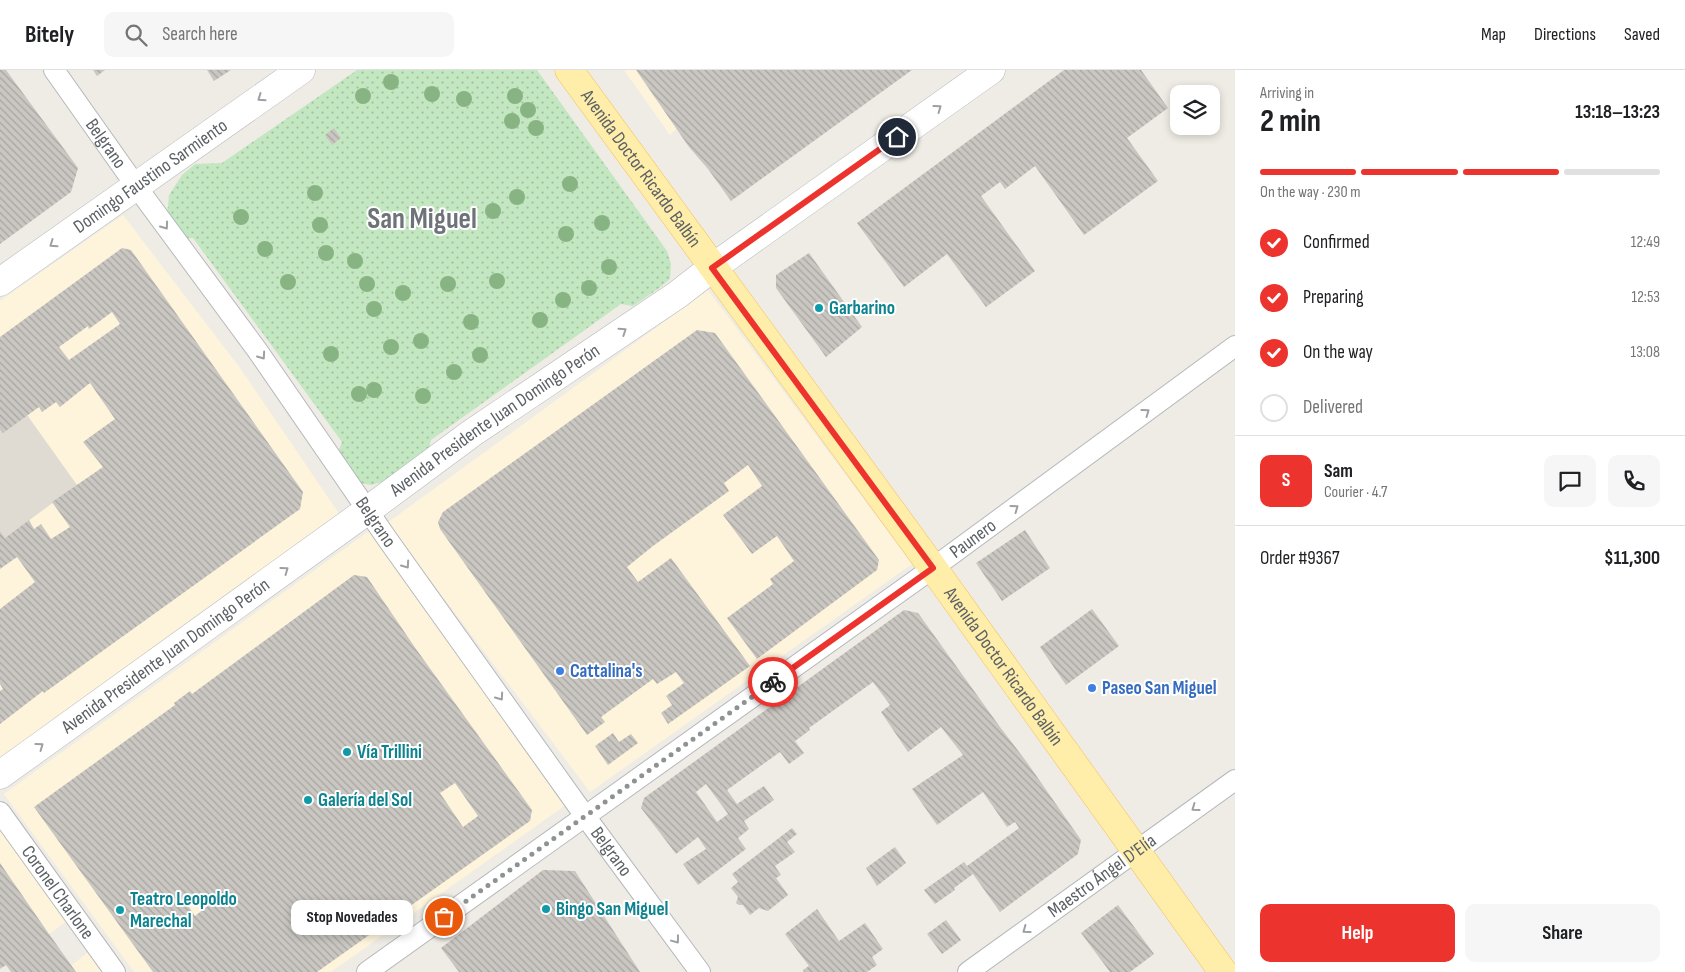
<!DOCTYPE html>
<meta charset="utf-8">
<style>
body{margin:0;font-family:"Sofia Sans Condensed",sans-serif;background:#f6f6f6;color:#202124;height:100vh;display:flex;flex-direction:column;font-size:19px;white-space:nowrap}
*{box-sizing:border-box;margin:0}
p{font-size:16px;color:#757577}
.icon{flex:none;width:28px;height:28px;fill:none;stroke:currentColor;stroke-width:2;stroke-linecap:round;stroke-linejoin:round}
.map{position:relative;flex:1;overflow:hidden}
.sheet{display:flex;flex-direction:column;background:#fff;width:450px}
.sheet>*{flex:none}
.controls{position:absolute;left:1170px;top:15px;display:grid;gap:10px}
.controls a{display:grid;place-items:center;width:50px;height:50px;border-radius:10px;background:#fff;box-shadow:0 2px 8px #0003;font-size:25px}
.pin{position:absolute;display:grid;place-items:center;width:42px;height:42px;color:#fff;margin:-21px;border:2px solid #fff;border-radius:50%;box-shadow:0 1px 5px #0007}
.courier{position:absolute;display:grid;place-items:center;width:50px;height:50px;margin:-25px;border:4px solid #ed332d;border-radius:50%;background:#fff;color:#222;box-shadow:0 1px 6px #0007}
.bubble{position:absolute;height:35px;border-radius:10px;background:#fff;box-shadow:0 2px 8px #0003;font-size:16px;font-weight:700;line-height:35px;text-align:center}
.overview em{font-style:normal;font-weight:700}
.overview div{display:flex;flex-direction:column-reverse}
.overview{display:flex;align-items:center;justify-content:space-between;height:85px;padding:0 25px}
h1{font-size:32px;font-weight:700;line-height:38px}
.bar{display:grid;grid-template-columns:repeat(4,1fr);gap:8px 5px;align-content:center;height:60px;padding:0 25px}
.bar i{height:6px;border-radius:4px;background:#e0e0e0}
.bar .active{background:#ed332d}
.bar p{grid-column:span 4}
.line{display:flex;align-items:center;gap:12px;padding:0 25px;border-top:1px solid #e0e0e0}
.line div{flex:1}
.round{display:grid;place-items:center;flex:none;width:52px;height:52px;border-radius:10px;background:#f6f6f6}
ol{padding:0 25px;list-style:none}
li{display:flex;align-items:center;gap:15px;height:55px}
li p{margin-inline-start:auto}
li .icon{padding:5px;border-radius:50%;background:#ed332d;color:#fff;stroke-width:4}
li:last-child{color:#757577}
li i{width:28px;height:28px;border:2px solid #e0e0e0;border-radius:50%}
.button{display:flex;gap:10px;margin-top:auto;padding:10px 25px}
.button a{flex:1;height:58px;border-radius:10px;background:#ed332d;color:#fff;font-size:20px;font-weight:700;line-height:58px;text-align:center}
.button a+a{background:#f6f6f6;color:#202124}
header{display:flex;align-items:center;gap:30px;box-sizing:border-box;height:70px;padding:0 25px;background:#fff;border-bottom:1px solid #e0e0e0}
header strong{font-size:24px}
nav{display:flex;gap:28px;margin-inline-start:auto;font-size:18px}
.search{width:350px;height:45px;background:#f6f6f6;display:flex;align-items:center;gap:12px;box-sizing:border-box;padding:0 18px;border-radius:10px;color:#757577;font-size:19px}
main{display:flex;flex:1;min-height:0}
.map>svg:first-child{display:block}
.commercial{fill:#fef4db}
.education{fill:#dfdbd3}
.park{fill:url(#park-dots)}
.building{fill:url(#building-back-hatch);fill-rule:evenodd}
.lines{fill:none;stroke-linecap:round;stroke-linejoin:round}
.street-casing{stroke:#b5b8bc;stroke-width:22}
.secondary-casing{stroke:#b6babf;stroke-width:29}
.primary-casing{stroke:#f4c159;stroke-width:29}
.street{stroke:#fff;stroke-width:20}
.secondary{stroke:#fff;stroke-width:28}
.primary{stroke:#ffedaa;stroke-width:28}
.tree{fill:#88b483}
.oneway{stroke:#9da0a3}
.done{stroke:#8f9292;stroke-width:5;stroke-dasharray:0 9}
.route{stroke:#ed332d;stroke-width:6}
.culture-dot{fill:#0f9aa8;stroke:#fff;stroke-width:2}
.shop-dot{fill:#3f7fe0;stroke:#fff;stroke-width:2}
.labels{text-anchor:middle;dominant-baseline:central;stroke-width:4;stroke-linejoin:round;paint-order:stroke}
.street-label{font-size:19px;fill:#5c6166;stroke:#fff}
.culture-label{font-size:19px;font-weight:bold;fill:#0d838f;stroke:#fff;text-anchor:start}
.shop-label{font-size:19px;font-weight:bold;fill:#366cbe;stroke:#fff;text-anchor:start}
.town-label{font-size:29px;font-weight:bold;fill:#6d7378;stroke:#fff}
</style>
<header>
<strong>Bitely</strong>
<div class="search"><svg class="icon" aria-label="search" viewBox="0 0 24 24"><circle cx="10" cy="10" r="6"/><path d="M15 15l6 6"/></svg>Search here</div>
<nav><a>Map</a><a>Directions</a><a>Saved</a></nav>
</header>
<main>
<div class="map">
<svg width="1235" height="902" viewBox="0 0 1235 902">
<defs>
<pattern id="park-dots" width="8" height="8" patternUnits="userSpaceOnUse" patternTransform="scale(1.25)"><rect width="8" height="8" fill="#c3e7c1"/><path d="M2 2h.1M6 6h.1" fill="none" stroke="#a2bfa1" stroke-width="1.8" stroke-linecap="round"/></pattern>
<pattern id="building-back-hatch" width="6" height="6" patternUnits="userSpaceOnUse" patternTransform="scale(1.25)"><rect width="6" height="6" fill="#cac7c2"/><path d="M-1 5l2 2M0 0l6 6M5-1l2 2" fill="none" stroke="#a7a5a1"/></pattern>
</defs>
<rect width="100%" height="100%" fill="#efece5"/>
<path class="commercial" d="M624,0H756L676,59L670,65Z
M123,145L240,298L342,448L0,687V231Z
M708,220L912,494L590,722L387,453Z
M369,461L567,734L331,902H134L4,724Z
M0,742L74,846L0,899Z
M96,876L115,902H62L72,895Z"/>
<path class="education" d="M0,307L77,415L5,468L0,461Z"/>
<path class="park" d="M357,0H537L667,181L671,194L670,209L658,219L633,236L621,234L431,370L428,383L390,410L371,415L355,412L336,388L342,372L193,168L178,169L167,146L169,125L182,105L195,94L222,93Z"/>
<path class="building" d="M0,0H6L78,98L71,122L0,174Z
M93,0H105L97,6Z
M207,0H231L214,11Z
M636,0H912L731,131L708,99L689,77Z
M1064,0H1141L1168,38L1127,68L1158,111L1084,165L1035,96L1005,119L1000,112L981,126L1035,201L986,237L947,184L904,217L857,153Z
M334,58L341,68L332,75L325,65Z
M122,178L131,180L303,422L300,439L44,623L43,621L0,654V621L3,619L0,614V539L35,512L17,487L0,499V461L5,468L29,450L34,459L41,454L51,469L70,457L52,432L103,397L83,372L115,349L90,313L60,337L56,332L42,342L39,337L3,363L0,359V267ZM112,242L120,254L69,290L59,277L88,256L89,259Z
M809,183L862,257L826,287L776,218V205Z
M697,260L715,263L879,490L877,500L757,589L727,548L773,514L770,509L794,491L777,466L752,484L723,445L762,416L748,395L724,413L729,421L653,476L627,497L638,512L671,488L750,596L668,654L661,643L672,635L666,626L684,613L676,602L657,614L653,609L601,647L605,652L587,665L440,459L438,452L443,442Z
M1025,460L1050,498L1002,531L976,493Z
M354,505L367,507L416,579L532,740L530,751L317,902H153L34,737L175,635L174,633L190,621L192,624ZM455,713L478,746L463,757L440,723ZM201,823L209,835L195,846L187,834Z
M1092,539L1119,576L1066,615L1040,577Z
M904,540L918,543L1000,657L1026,691L1081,770L1078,784L1000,842L973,804L954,818L955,820L935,834L924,820L964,792L967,796L1019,758L1015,752L1007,757L983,722L937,755L912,719L963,685L941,657L908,682L881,642L890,635L873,612L809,658L810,660L795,671L804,683L789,694L780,682L727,720L737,734L764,716L774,730L744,751L749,759L738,768L746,779L698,815L683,794L706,779L698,767L676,784L641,738L644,728ZM706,714L728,744L717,752L696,722Z
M613,663L619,672L631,664L638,673L608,695L595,676Z
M792,758L797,764L787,772L795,782L775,796L781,805L776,808L788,825L768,841L759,838L750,845L743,835H739L736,833L738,827L731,818L738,812L732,804Z
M895,777L906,793L877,816L866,798Z
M0,793L49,864L76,902H11L6,895L0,899Z
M543,800L575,801L640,902H459L441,878Z
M1118,835L1154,884L1130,902H1110L1081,863Z
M817,839L839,871L865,853L883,879L872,887L877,895L867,902H804L803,900L809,896L785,864Z
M946,850L961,870L942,884L927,864Z"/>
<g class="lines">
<g class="street-casing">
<g id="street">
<path id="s1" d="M54,0L136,116L257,280L388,470L585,746L700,902"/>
<path id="s2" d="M0,742L115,902"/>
<path id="s3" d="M367,902L933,498L1235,276"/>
<path id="s4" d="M968,902L1235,710"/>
</g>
</g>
<g class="secondary-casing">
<g id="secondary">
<path id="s5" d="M0,212L301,0"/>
<path id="s6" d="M0,705L368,440L472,363L677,225L712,198L991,0"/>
</g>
</g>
<g class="primary-casing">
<g id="primary">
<path id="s7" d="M569,0L933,498L1223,902"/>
</g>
</g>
<use href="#street" class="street"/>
<use href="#secondary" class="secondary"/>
<use href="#primary" class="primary"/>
</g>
<g class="tree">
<circle cx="391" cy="12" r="8"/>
<circle cx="432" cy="24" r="8"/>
<circle cx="363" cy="26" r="8"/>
<circle cx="515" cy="26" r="8"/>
<circle cx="464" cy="29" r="8"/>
<circle cx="528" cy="40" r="8"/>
<circle cx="512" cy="51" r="8"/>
<circle cx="536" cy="58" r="8"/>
<circle cx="570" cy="114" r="8"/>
<circle cx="315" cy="123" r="8"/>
<circle cx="517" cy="127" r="8"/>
<circle cx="493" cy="141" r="8"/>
<circle cx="241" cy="147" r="8"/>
<circle cx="602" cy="153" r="8"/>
<circle cx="320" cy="155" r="8"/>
<circle cx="566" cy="164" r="8"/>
<circle cx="265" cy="179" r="8"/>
<circle cx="326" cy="183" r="8"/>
<circle cx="355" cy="191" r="8"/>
<circle cx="609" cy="197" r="8"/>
<circle cx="497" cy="211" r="8"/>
<circle cx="288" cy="212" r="8"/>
<circle cx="367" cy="214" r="8"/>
<circle cx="448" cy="214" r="8"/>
<circle cx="589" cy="218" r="8"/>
<circle cx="403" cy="223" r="8"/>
<circle cx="563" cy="230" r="8"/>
<circle cx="374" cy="239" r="8"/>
<circle cx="540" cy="250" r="8"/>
<circle cx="471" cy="252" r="8"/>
<circle cx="421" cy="271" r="8"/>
<circle cx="391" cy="277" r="8"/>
<circle cx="331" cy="284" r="8"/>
<circle cx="480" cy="285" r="8"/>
<circle cx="454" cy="302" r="8"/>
<circle cx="374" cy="320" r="8"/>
<circle cx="359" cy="324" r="8"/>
<circle cx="423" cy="326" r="8"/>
</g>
<defs><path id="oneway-chevron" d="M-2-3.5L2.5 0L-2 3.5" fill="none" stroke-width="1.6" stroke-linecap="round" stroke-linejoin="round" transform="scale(1.25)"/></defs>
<g class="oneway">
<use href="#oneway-chevron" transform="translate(261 28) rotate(145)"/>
<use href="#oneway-chevron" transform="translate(938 38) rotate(-36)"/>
<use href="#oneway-chevron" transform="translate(165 156) rotate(54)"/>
<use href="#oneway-chevron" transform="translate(53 174) rotate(145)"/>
<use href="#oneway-chevron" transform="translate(623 261) rotate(-34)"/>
<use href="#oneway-chevron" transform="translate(262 286) rotate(55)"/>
<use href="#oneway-chevron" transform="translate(1146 342) rotate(-36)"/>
<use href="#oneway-chevron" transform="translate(1015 438) rotate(-36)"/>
<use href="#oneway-chevron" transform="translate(406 495) rotate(55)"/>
<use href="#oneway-chevron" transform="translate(285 500) rotate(-36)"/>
<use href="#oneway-chevron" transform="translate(500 627) rotate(55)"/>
<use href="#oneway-chevron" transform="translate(40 676) rotate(-36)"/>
<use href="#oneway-chevron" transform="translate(1195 738) rotate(144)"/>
<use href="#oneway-chevron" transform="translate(1026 860) rotate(144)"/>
<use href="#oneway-chevron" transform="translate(676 870) rotate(53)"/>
</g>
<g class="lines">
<path class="done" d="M444,847L773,612"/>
<path class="route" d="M773,612L933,498L712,198L897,67"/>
</g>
<g class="culture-dot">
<circle cx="819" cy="238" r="5"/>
<circle cx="347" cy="682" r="5"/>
<circle cx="308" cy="730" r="5"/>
<circle cx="546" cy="839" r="5"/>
<circle cx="120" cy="840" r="5"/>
</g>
<g class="shop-dot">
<circle cx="560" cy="601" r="5"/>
<circle cx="1092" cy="618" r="5"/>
</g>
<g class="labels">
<g class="street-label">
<text stroke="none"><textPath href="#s1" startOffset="90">Belgrano</textPath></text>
<text stroke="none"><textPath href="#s7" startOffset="122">Avenida Doctor Ricardo Balbín</textPath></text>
<text stroke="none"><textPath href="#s5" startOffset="184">Domingo Faustino Sarmiento</textPath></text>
<text stroke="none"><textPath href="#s6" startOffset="609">Avenida Presidente Juan Domingo Perón</textPath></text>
<text stroke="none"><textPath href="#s1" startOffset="555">Belgrano</textPath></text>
<text stroke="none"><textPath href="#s3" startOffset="745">Paunero</textPath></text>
<text stroke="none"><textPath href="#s6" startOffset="204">Avenida Presidente Juan Domingo Perón</textPath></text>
<text stroke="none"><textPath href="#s7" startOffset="738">Avenida Doctor Ricardo Balbín</textPath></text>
<text stroke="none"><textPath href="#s1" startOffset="960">Belgrano</textPath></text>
<text stroke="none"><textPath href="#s4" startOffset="165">Maestro Ángel D'Elía</textPath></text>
<text stroke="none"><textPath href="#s2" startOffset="99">Coronel Charlone</textPath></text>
</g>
<g class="culture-label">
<text x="829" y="238">Garbarino</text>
<text x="357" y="682">Vía Trillini</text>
<text x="318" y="730">Galería del Sol</text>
<text x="130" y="829">Teatro Leopoldo<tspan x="130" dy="22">Marechal</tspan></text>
<text x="556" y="839">Bingo San Miguel</text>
</g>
<g class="shop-label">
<text x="570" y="601">Cattalina's</text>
<text x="1102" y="618">Paseo San Miguel</text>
</g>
<g class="town-label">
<text x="422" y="149">San Miguel</text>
</g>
</g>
</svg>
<div class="controls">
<a><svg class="icon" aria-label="layers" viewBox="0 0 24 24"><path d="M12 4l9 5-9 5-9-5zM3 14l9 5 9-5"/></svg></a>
</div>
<div class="pin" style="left:444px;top:847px;background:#ea580c"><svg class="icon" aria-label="bag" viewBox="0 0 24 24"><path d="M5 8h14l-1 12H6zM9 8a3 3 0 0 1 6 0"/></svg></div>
<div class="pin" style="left:897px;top:67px;background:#1f2937"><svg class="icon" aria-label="home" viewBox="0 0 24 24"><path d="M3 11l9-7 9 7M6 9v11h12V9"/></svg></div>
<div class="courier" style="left:773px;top:612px"><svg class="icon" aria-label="bike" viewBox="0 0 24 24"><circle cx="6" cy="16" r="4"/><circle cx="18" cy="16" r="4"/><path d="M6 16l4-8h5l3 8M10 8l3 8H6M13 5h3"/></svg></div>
<div class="bubble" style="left:291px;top:830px;width:122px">Stop Novedades</div>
</div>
<section class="sheet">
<div class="overview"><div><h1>2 min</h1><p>Arriving in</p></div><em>13:18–13:23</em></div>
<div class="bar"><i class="active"></i><i class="active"></i><i class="active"></i><i></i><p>On the way · 230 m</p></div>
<ol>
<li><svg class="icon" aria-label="check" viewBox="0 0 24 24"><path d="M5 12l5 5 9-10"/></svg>Confirmed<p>12:49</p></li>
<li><svg class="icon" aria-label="check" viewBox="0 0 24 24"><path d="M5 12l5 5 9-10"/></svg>Preparing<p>12:53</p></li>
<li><svg class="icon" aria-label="check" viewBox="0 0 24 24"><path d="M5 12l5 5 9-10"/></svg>On the way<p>13:08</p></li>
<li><i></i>Delivered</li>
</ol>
<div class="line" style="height:90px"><b class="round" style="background:#ed332d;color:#fff">S</b><div><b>Sam</b><p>Courier · 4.7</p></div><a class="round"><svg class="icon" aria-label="chat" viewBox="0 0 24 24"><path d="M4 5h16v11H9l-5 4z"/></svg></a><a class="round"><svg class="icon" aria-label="phone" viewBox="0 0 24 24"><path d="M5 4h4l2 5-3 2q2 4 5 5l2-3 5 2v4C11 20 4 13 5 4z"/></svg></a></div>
<div class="line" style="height:65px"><div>Order #9367</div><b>$11,300</b></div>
<div class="button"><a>Help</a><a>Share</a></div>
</section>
</main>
